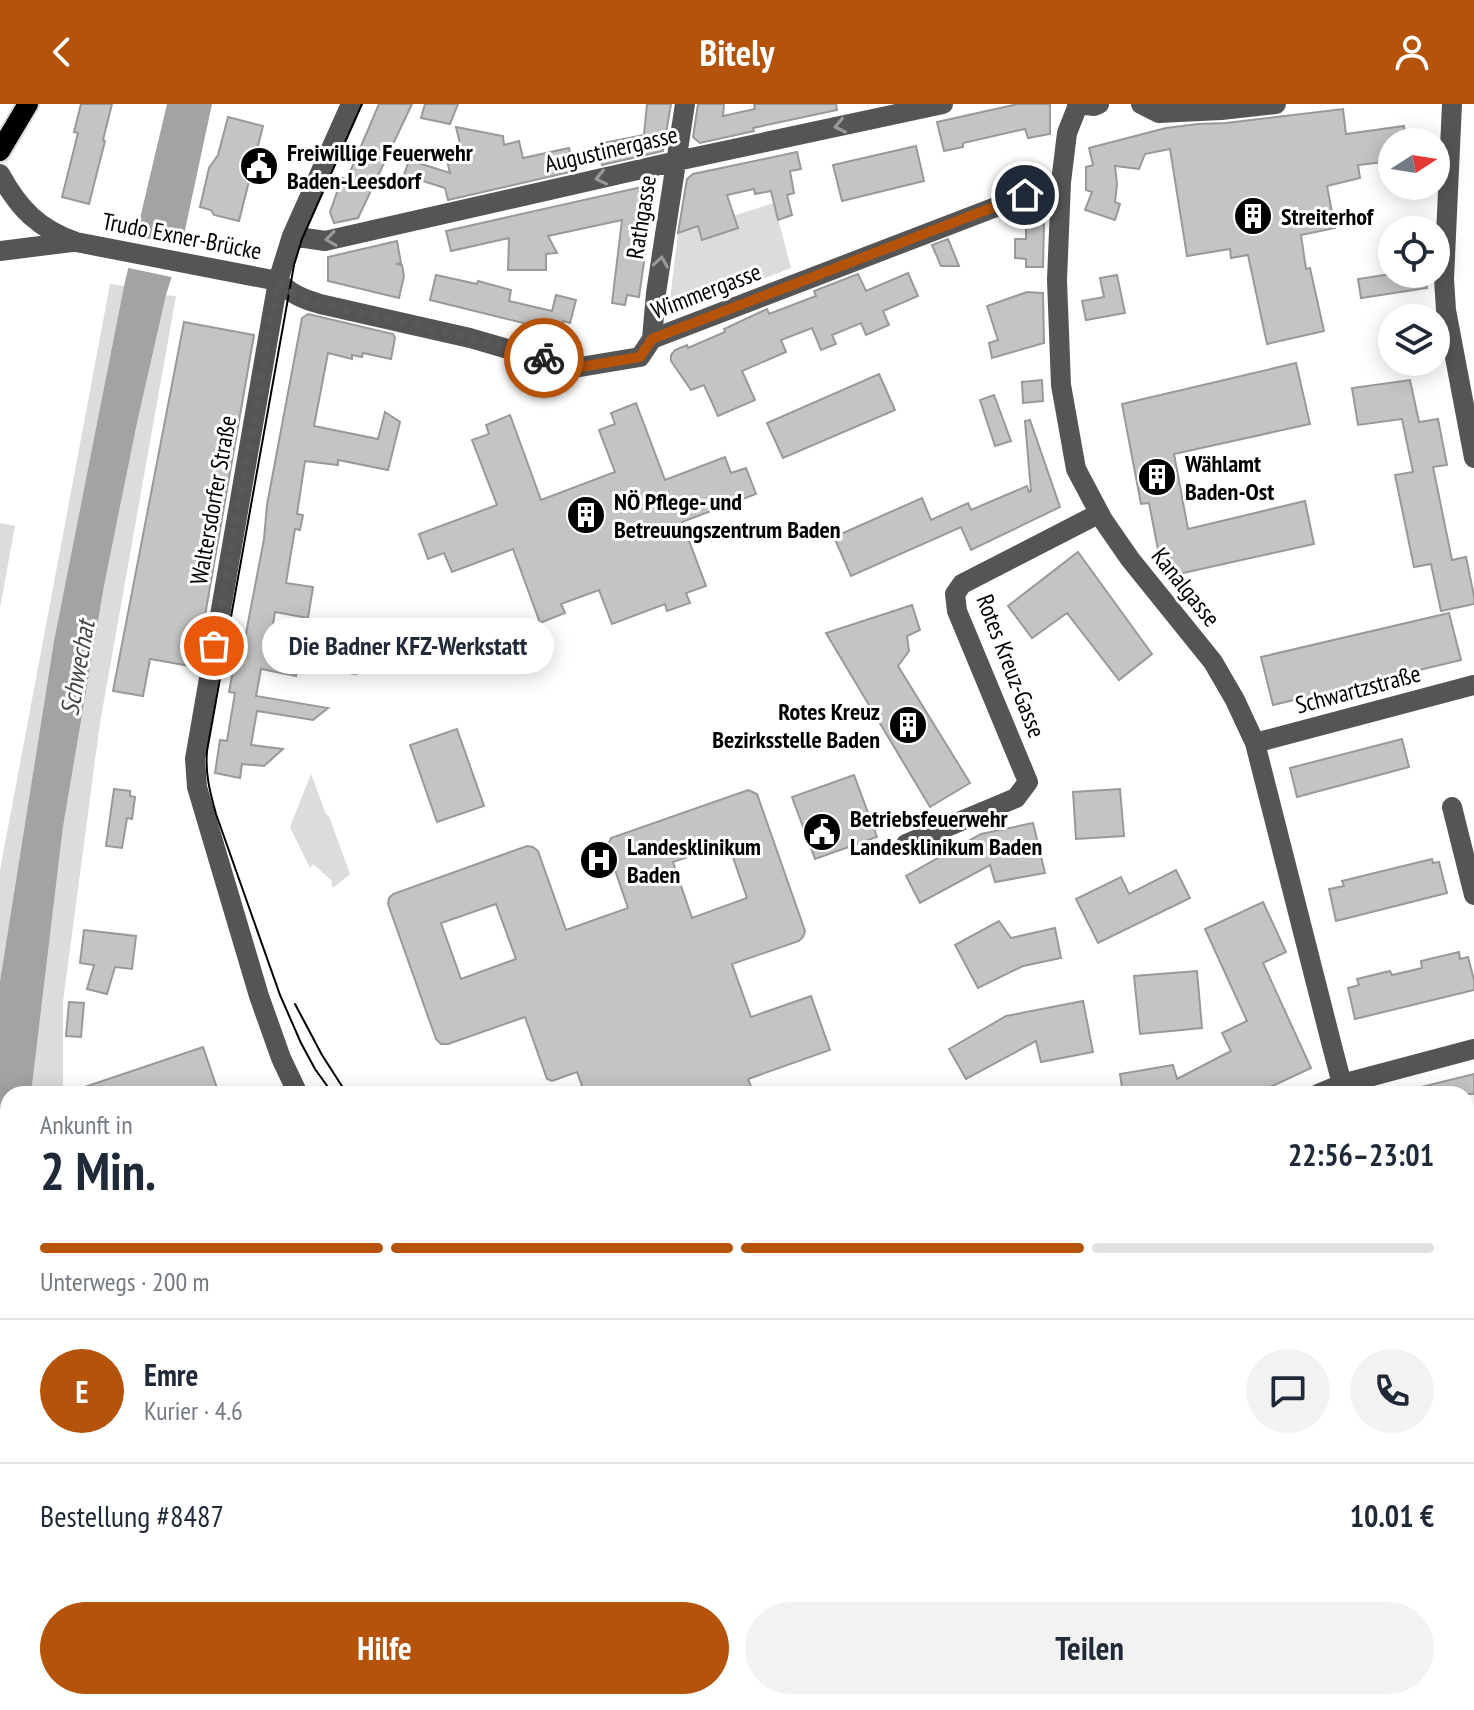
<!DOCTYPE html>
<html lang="de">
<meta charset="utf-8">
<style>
body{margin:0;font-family:"PT Sans Narrow",sans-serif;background:#f2f2f3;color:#1f2937;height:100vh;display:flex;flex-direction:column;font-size:30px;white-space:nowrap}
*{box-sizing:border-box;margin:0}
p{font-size:26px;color:#747a83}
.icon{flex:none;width:44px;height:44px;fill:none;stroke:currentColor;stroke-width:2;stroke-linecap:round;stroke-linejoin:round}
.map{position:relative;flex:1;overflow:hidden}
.side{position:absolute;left:0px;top:982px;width:1474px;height:624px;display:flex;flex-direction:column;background:#fff;border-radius:24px 24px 0 0;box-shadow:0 4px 20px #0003}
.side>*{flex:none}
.needle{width:52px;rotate:78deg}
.tools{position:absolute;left:1378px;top:24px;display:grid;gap:16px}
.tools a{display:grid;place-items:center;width:72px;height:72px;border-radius:50%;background:#fff;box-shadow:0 4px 20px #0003;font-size:40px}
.pin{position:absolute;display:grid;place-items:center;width:68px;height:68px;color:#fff;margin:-34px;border:4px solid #fff;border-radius:50%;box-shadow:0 2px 8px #0007}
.courier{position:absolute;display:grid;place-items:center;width:80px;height:80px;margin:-40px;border:6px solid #b45309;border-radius:50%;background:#fff;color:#222;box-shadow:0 2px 10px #0007}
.bubble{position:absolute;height:56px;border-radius:28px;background:#fff;box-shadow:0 4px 20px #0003;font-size:26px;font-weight:600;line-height:56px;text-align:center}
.head em{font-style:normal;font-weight:600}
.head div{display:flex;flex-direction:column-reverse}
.head{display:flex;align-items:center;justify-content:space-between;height:136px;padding:0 40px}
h1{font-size:52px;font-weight:600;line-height:60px}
.bar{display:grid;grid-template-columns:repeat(4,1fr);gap:12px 8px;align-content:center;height:96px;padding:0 40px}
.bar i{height:10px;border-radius:6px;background:#e0e1e3}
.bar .selected{background:#b45309}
.bar p{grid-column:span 4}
.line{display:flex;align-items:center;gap:20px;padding:0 40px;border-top:2px solid #e0e1e3}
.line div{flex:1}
.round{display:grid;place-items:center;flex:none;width:84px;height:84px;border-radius:42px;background:#f2f2f3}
.action{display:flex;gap:16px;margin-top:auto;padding:16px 40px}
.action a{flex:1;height:92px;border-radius:48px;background:#b45309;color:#fff;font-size:32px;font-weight:600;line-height:92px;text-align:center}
.action a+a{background:#f2f2f3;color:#1f2937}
header{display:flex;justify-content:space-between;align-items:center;height:104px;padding:0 40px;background:#b45309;color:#fff;font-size:36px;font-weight:600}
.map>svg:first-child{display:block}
.green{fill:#dcdcdc}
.water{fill:#a3a3a3}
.pier{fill:#fff}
.building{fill:#c4c4c4;stroke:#999;stroke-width:2;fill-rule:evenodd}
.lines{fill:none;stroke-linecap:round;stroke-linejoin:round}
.major-casing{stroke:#dbdbdb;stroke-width:24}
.minor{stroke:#555;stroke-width:20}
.major{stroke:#000;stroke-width:20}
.tram{stroke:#000;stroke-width:2}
.oneway{stroke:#999}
.done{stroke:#595959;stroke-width:8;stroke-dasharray:0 14.4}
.route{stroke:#b45309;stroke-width:10}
.labels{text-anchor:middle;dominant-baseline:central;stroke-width:6;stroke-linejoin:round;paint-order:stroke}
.street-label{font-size:24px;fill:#000;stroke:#fff}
.poi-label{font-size:24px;font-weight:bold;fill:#000;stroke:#fff;text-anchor:start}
.water-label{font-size:26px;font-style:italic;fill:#444;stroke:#fff}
</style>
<header><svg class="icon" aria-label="back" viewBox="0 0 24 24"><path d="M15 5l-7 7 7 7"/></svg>Bitely<svg class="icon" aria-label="person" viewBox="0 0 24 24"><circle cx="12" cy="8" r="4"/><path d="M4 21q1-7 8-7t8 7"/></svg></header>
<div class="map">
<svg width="1474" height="1606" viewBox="0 0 1474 1606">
<rect width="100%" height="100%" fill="#fff"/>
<path class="green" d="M774,99L791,164L676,209L669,204L678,129Z
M110,180L124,182L54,537L0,877V766Z
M166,191L176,192L100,619L63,898V990H31L63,723L104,482L137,319Z
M0,419L15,422L0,504Z
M311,670L326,710L329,712L350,770L334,783L331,781L332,777L313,760L310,764L290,723Z
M0,1307L8,1358V1459L0,1412Z
M1466,1403L1474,1413V1606H941L956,1598H1466Z
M100,1598H603L569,1606H102Z"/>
<path class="water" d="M167,0H212L182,140L166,191L137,319L104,482L63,723L31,990H8V1358L0,1307V877L54,537L124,182Z"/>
<path class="pier" d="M131,131L185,143L176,174L124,163Z"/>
<path class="building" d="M81,0H112L103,36L105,37L89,100L62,93L78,29L74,28Z
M379,0H412L358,114L334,119L330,108L342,74L347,75Z
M425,0H458L450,20L421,14Z
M647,0H671L663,47L602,61L598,40L644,31Z
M698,0H724L723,12L755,5L754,0H836L837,6L753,24L754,27L700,39L693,33Z
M1018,0H1050V30L1028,34L1025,25L963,39V43L944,47L937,18Z
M1343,5L1346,30L1404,22L1406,38H1392V57L1358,61L1360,74L1327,82L1335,124L1301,131L1306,165L1310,164L1324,227L1267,240L1248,151L1231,154L1230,145L1187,152L1170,45L1145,50L1139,65L1115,62L1117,80L1115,98L1120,100L1115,116L1085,106L1092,88L1086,86V63L1093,61L1089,44L1166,24L1198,20L1226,19Z
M228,13L263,22L239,117L214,111L211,106L200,103L209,64L218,51Z
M456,23L503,32L504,41L519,37L523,54L569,44L574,67L448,96L445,84L404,71L409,56L450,69L446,52L462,48Z
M916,42L924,77L842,97L833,61Z
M797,48L801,65L790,67L794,89L787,91L792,111L778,116L771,87L755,90L754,85L727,91L738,124L702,136L698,122L678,129L687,75L693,70Z
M646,82L654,87L639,193L627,191L625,201L612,199L622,116L548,132L557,149L546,150V166H508L509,134L451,147L446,127Z
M1026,118H1044L1043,163H1026V155L1015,154V135H1026Z
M948,135L959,162H941L932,141Z
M397,137L401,159L396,160L402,161L404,172L399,194L328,177V153Z
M908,169L918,192L883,207L889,221L866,231L861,219L832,231L836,240L821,246L812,224L781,236L786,248L742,267L755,296L718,312L704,281L691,286L671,257V251L675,246L687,241L688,244L725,228L724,225L767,205L769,210L816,192L814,187L858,170L866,187Z
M1391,170H1424L1427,184L1361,194L1358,175Z
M436,171L477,180L478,177L511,186L509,197L552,207L556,191L576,196L570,219L563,217L560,228L430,196Z
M1117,171L1125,209L1086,216L1082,197L1104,193L1100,174Z
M1027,188L1043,189L1044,239L992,254L989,239L998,236L987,202Z
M308,210L393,230L395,234L391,255L363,249L362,253L352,251V255L328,249L314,322L378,335L385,308L400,318L388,366L338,356V361L305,357L297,410L303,411L300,426L295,425L286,479L313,483L308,514L275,508L268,550L299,555L296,572L261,565L256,592L328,604L313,616L257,607L251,641L283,645L264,662L242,660L240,674L215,669L220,636L227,637L235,589L229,588L237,544L243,545L264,435L267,401L302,214Z
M184,218L254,231L196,563L150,555L143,592L113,587Z
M1296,259L1310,320L1174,350L1188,425L1305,397L1314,440L1174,471L1171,454L1160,456L1149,399L1141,400L1122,300Z
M879,270L895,306L783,354L767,319Z
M1042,276L1043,297L1023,299L1022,278Z
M1410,276L1419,318L1438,315L1447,361L1433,363L1452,456L1466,453L1474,492V500L1441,507L1431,460L1414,463L1395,371L1413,368L1402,315L1358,321L1352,284Z
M994,291L1011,337L995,342L980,296Z
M636,299L665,376L725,353L731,369L746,364L756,390L682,418L706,482L686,489L690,499L667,507L665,500L612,520L599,486L561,500L565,509L540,519L513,445L452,468L444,449L428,455L419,430L497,401L472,336L489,330L486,321L510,311L541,396L615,368L599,326L615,320L611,309Z
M1030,316L1060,403L971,446L961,423L851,472L834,433L922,394L931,416L968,399L971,406L1027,382L1029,388L1031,387L1025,317Z
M1078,448L1152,550L1119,576L1067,509L1032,534L1008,502Z
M912,501L920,526L907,532L909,547L898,562L970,679L930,703L826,529Z
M1449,509L1461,556L1273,601L1261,553Z
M323,518L373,528L368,553L360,551L356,570L315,563Z
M457,625L484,702L437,718L410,641Z
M1402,635L1409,663L1297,693L1290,664Z
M854,671L877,733L815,755L792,693Z
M114,685L130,687V692L135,693L132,715L127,714L122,744L106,742Z
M1120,685L1124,732L1076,735L1073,688Z
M748,686L757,690L805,827L803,833L799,837L732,860L751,913L811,892L830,946L748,975L754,990H585L577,968L552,977L547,975L525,913L448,940H441L436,935L388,800L389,794L393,790L527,742L533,743L538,747L566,826L628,804L607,743L611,734ZM728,739L747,794L692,814L673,758ZM496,800L516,855L461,875L441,819Z
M1033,719L1045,769L995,778L990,761L920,799L906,772L981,730Z
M1432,755L1433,759L1439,758L1447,789L1336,817L1329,785L1344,782L1342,777Z
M1176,766L1190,794L1098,839L1076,795L1121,773L1129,790Z
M1263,798L1286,848L1263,859L1311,964L1255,990H1123L1120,970L1173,961L1177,975L1231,947L1222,929L1247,917L1205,825Z
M999,817L1011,834L1055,824L1061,854L1023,862L978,884L955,841Z
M84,826L136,832L132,865L115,863L107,890L87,885L94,861L80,859Z
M1459,848L1460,855L1468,853L1474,876V886L1355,915L1348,884L1359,881L1357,875L1390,867L1392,871L1422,864L1421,857Z
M1197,867L1202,924L1140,930L1134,872Z
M1083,897L1093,948L1041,958L1036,937L966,975L949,945L1006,912Z
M69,898L84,899L81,933L66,932Z
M203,943L219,990H70V988Z
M1474,970V990H1413V985Z"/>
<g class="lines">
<g class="major-casing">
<path id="major" d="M0,47L28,0"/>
</g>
<path class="minor" d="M1077,0L1094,2L1099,0
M1141,0L1159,9L1221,6L1276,0
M1452,0L1444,175L1446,206L1474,354
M1078,1L1067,29L1061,78L1057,176L1061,281L1076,365L1103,416L1130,455L1213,558L1235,596L1255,639L1332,942L1342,980L1348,990
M0,70C19,105 39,125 76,138L278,177
M292,132L325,137L677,57L943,0
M0,147L72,138
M278,177C291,190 303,195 320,200L470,234L574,264L640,253L652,235L1061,78
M652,235L656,189L685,0
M1255,639L1474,581
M1452,703L1474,791
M906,740L1016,694L1028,678L957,507L955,490L962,480L1098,410
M298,990L281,954L259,892L197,683L195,655L278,177L292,132L351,0
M1318,990L1342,980L1474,945
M1466,1138L1474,1135
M1466,1153L1474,1154
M767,1598L769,1606"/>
<use href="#major" class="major"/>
<path class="tram" d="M295,900L322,951L347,990
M333,990L315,965L301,939L280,891L216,710C210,688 205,670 207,647L294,161L302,135L362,0
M1466,1297L1474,1298"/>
</g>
<defs><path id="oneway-chevron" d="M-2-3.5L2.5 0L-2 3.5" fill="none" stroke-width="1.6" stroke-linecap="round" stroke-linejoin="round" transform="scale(2)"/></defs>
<g class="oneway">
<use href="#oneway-chevron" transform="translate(840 22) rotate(168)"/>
<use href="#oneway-chevron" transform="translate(601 74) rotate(167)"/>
<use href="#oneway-chevron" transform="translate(331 135) rotate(172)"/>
<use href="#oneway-chevron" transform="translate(661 158) rotate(-81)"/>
</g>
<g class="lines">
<path class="done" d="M214,542L278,177C291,190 303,195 320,200L470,234L544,254"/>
<path class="route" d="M544,254L574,264L640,253L652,235L1025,91"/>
</g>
<defs>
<g id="civic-disc" transform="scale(2)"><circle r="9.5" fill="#000" stroke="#fff"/><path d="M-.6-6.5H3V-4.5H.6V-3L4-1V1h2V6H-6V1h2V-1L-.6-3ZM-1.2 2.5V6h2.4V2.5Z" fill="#fff"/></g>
<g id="building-disc" transform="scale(2)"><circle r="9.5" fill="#000" stroke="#fff"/><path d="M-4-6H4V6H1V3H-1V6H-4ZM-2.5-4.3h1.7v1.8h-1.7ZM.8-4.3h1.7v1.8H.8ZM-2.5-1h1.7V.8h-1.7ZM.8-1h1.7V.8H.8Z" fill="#fff"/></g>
<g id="hospital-disc" transform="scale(2)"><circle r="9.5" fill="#000" stroke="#fff"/><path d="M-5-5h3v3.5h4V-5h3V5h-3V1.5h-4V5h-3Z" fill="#fff"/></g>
</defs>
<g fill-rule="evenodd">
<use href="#civic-disc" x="259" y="62"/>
<use href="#building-disc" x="1253" y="112"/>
<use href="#building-disc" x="1157" y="373"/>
<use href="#building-disc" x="586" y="411"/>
<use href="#building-disc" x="908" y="621"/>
<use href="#civic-disc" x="822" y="728"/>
<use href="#hospital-disc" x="599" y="756"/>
</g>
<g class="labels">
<g class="street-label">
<text transform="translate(611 45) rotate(-13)">Augustinergasse</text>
<text transform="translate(641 113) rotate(-81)">Rathgasse</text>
<text transform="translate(182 132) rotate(11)">Trudo Exner-Brücke</text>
<text transform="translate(706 187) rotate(-21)">Wimmergasse</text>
<text transform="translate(213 396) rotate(-80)">Waltersdorfer Straße</text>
<text transform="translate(1186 483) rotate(51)">Kanalgasse</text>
<text transform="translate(1011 562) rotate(69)">Rotes Kreuz-Gasse</text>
<text transform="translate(1358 585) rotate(-15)">Schwartzstraße</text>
</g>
<g class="poi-label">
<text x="287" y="48">Freiwillige Feuerwehr<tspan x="287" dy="28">Baden-Leesdorf</tspan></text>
<text x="1281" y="112">Streiterhof</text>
<text x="1185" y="359">Wählamt<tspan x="1185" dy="28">Baden-Ost</tspan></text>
<text x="614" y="397">NÖ Pflege- und<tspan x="614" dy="28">Betreuungszentrum Baden</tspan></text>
<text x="880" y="607" text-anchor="end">Rotes Kreuz<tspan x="880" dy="28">Bezirksstelle Baden</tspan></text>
<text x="850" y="714">Betriebsfeuerwehr<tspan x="850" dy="28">Landesklinikum Baden</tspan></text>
<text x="627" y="742">Landesklinikum<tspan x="627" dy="28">Baden</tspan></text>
</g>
<g class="water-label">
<text transform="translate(77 564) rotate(-80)">Schwechat</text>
</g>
</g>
</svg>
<div class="tools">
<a><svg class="needle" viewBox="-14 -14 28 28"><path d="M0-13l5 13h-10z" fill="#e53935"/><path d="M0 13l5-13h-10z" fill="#747a83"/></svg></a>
<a><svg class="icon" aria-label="locate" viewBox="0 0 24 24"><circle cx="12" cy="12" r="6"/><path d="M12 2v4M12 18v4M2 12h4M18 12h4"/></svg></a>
<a><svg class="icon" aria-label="layers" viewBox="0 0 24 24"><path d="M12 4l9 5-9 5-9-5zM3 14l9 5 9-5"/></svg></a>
</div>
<div class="pin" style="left:214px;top:542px;background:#ea580c"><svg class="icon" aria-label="bag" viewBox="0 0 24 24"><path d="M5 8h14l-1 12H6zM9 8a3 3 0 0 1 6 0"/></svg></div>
<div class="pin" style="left:1025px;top:91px;background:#1f2937"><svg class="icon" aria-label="home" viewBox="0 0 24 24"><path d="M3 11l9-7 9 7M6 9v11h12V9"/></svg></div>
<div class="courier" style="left:544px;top:254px"><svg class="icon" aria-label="bike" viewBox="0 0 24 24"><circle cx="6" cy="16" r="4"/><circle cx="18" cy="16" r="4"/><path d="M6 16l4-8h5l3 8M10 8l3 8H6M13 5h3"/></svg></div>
<div class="bubble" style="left:262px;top:514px;width:292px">Die Badner KFZ-Werkstatt</div>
<section class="side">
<div class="head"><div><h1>2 Min.</h1><p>Ankunft in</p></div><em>22:56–23:01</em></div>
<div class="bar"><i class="selected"></i><i class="selected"></i><i class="selected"></i><i></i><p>Unterwegs · 200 m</p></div>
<div class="line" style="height:144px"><b class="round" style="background:#b45309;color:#fff">E</b><div><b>Emre</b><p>Kurier · 4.6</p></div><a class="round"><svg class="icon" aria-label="chat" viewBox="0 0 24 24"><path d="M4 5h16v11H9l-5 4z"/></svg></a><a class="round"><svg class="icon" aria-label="phone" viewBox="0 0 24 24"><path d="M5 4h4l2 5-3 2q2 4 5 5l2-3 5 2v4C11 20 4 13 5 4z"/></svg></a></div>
<div class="line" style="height:104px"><div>Bestellung #8487</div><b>10.01 €</b></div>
<div class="action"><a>Hilfe</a><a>Teilen</a></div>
</section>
</div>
